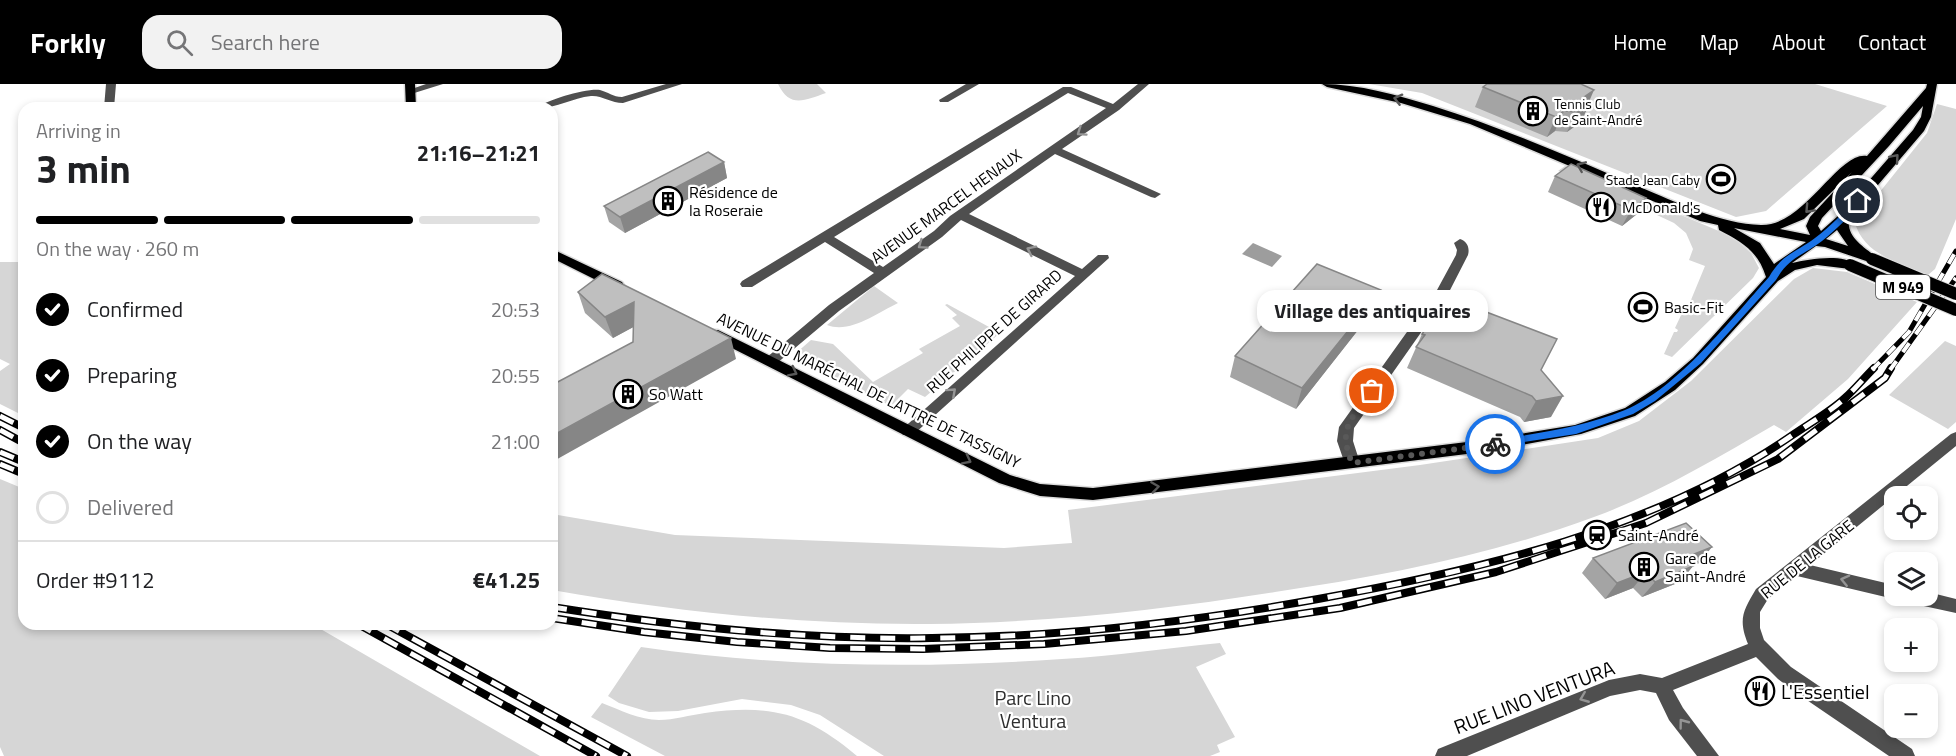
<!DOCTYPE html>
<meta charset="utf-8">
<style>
body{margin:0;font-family:"Titillium Web",sans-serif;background:#f2f2f2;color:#202124;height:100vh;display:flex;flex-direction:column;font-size:22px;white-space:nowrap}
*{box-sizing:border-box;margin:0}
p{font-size:20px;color:#757577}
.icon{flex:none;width:33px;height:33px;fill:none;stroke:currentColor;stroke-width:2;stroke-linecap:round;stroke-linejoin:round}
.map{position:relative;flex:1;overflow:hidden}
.details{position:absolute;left:18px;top:18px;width:540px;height:528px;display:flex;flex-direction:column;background:#fff;border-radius:18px;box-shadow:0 3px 9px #0003}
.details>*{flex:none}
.tools{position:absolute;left:1884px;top:402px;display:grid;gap:12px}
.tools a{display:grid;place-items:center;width:54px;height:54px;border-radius:12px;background:#fff;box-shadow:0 3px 9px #0003;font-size:30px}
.pin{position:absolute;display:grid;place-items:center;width:51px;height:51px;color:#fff;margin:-26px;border:3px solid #fff;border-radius:50%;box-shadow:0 2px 6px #0007}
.courier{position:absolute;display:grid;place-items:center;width:60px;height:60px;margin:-30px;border:4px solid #1a73e8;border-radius:50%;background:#fff;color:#222;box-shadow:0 2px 8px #0007}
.bubble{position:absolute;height:42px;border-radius:18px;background:#fff;box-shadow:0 3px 9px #0003;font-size:20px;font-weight:700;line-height:42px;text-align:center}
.summary em{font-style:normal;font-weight:700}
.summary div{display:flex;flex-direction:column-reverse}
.summary{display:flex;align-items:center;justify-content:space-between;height:102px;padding:0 18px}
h1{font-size:39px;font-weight:700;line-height:45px}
.bar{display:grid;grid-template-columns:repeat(4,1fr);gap:9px 6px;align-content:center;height:72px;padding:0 18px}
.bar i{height:8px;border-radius:4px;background:#e0e0e0}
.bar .on{background:#000}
.bar p{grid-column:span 4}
.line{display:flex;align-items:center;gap:15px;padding:0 18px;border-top:2px solid #e0e0e0}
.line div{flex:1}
ol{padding:0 18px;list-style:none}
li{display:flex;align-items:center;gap:18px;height:66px}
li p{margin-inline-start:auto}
li .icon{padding:6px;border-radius:50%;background:#000;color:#fff;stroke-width:4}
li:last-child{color:#757577}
li i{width:33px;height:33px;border:3px solid #e0e0e0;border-radius:50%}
header{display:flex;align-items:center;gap:36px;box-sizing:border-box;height:84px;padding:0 30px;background:#000;color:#fff}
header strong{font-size:28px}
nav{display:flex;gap:33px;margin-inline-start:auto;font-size:21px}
.search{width:420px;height:54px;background:#f2f2f2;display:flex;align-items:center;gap:15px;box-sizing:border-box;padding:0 21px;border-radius:18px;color:#757577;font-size:22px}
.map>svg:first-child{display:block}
.green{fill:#d6d6d6}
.water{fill:#9d9d9d}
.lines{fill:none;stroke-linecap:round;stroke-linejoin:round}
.major-casing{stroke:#dbdbdb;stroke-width:3}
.minor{fill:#4f4f4f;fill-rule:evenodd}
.major{fill:#000;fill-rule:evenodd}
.rail-far1-casing{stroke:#000;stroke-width:5}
.rail-casing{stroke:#000;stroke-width:8}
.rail-far1{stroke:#fff;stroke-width:4;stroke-dasharray:11;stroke-linecap:butt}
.rail{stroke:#fff;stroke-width:5;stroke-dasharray:15;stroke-linecap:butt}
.major-bridge-casing{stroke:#dbdbdb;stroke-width:14;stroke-linecap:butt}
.major-bridge{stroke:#000;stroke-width:12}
.wall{fill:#a4a4a4}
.shaded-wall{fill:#868686}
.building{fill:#bfbfbf;stroke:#868686;stroke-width:1.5}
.oneway{stroke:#595959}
.oneway2{stroke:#959595}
.route{fill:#1a73e8}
.done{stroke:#595959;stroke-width:6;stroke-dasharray:0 10.8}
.labels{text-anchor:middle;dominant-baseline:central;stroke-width:4.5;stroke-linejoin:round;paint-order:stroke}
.far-poi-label{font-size:14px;fill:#000;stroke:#fff;text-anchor:start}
.shield{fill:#fff;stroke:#4c4c4c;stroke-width:1.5}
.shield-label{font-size:15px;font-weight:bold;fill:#000}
.poi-label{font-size:16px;fill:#000;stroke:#fff;text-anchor:start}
.street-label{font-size:16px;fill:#000;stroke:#fff}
.near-poi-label{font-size:20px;fill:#000;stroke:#fff;text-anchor:start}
.near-park-label{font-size:20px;fill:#2d2d2d;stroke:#fff}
.near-street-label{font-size:20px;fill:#000;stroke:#fff}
</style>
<header>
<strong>Forkly</strong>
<div class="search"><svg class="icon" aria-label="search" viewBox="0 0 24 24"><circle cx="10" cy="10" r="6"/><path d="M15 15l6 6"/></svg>Search here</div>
<nav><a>Home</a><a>Map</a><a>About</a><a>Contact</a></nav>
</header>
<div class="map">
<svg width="1956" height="672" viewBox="0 0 1956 672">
<rect width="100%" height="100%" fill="#fff"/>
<path class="green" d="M778,0H817L826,9C805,16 790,25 778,0Z
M1369,0H1815L1887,22L1766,127L1736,133L1422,9Z
M1937,20L1956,25V135L1935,185L1928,191C1900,179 1864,171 1855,139L1927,49Z
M1565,82L1733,153L1751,169L1759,184L1753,194L1672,273L1664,270L1674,248H1677L1678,246L1675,244L1683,227L1686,228L1705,182L1689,176L1693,165L1686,149L1674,139L1567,89L1558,87Z
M0,178H24V332L0,320V287L10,280L0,275Z
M1813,184L1847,188L1917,218L1848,295L1786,348L1774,341C1717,374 1657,410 1594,433C1491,471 1383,492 1275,508C1161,526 1045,539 929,540C803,541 676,528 552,506V430L675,451L1004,464L1072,459L1068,426L1420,381L1598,354L1639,337L1691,297L1794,195Z
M874,202L898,219C877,229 850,250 827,241Z
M947,220L1000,249L925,313L908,305L891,322L798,277L795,270L811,256L833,260L873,298L923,269L919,265L960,242L952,234L957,231L945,221Z
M1945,257L1956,262V338L1948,345L1889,311Z
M0,395L24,405V540H312L540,672H4L0,663Z
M1220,559L1226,570L1196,583L1235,653L1217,661L1220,668L1210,672H884L820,631L791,621L742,615L678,627L649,628L619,619L608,612L641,563C779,583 922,585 1062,575C1115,572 1167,564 1220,559Z
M602,619C620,626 640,636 659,636C674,636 690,631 705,629C771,620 806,629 857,672H665L591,633Z"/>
<path class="water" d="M1253,159L1282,172L1272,183L1242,170Z"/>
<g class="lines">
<g class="major-casing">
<path id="major" d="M405,0H415L416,24H406Z
M1322,0C1359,0 1397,11 1433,22C1504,44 1571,74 1640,103C1676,118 1721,140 1761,141C1805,142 1838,67 1867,72L1926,4L1927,0H1937L1931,33L1924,47L1849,135C1846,155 1867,164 1878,175L1877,178L1872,179L1825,163L1816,162L1792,179C1809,175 1843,169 1856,181L1850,185L1817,181L1795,186L1778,197L1703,280L1675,306L1635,332L1581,350L1483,368L1093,416L1040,412L999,399L708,252L706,249L708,246H718L1010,391L1040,400L1093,404L1483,356L1575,341L1625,324L1665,298L1693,274L1766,193C1758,167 1742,158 1719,146L1718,141L1700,137L1470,40L1401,19L1327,3ZM1923,22L1921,33L1913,46L1839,131L1821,147L1818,142L1822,134L1889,62ZM1852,88L1810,133L1806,142L1810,151L1780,145L1804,135ZM1734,144L1806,158L1774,180L1760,159ZM1837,146L1848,162L1826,155Z
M552,165L622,198L624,201L617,205L612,204L552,174Z"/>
</g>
<path class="minor" d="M106,0H116L114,24H104Z
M426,0H443L411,10L406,7Z
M666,0H682L623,19C611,19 601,11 591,12C572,14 558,24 537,24C546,16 587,4 600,6C608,8 613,13 622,13Z
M966,0H979L948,18H940L939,16Z
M1138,0H1149L1119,26L1062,65L1161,110L1155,114L1151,113L1055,70L969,130L1082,185L1098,171H1108L1109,174L913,351H903L900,347L1075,192L961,136L942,153L839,227L776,280H766L764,277L766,274L829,221L874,189L825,158L752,203H742L740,200L742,197L1063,3H1071L1113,20ZM1068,9L1106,24L950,132L934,147L883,183L834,153Z
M1460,155C1467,157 1470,164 1468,171L1448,210L1354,344L1353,357L1360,379L1358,383H1346L1337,357L1339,343L1437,206L1456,171L1457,166L1454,159Z
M1956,348V362L1810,481L1894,501V512H1901L1900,513L1894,515L1797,492L1768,515L1760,528V544L1764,556L1791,583L1912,665L1915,672H1889L1795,608L1778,595L1756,573L1673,606L1683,624L1719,672H1697L1669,636L1656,609L1640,606L1610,612L1467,672H1435L1438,665L1609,596L1640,590L1662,594L1748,560C1738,535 1743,527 1756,505L1951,350Z
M1928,508L1956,515V529L1910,519L1904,517L1901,512H1928Z"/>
<use href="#major" class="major"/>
<g class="rail-far1-casing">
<path id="rail-far1" d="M1872,286L1909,248L1956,167
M1890,286L1956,194"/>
</g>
<g class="rail-casing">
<path id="rail" d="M0,332L24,344
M0,346L24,359
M0,368L24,378
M0,380L24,390
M552,523C678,543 804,556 932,554C1062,553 1191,538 1318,515C1480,486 1657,445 1794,350C1810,339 1830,328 1845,314C1855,305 1864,294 1874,284
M552,534L644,548L737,558L830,564L923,565L1044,560L1186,547L1340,524L1496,488L1646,439L1778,375L1885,294L1891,284
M358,540L596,672
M386,540L627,672"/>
</g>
<use href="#rail-far1" class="rail-far1"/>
<use href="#rail" class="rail"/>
<g class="major-bridge-casing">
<path id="major-bridge" d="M1872,175L1956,210
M1850,181L1956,226"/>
</g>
<use href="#major-bridge" class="major-bridge"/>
</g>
<path class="wall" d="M1483,3L1589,17L1590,18L1581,38L1567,48L1555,47L1547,53L1475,23Z
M724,78L727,94L625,149L609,138L604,122Z
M1571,80L1637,130L1622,142L1548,108L1555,92Z
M578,208L736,275L633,258V243L613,254L585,229Z
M1373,227L1296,325L1230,293L1235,272Z
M1422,250L1541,286L1551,333L1524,338L1520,333L1407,284Z
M1593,474L1699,479L1692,482H1693L1680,498L1642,513L1633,504L1605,515L1582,489Z"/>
<path class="shaded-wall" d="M1594,6L1588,20L1590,18L1581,38L1567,48L1584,13Z
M1564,27L1555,47L1547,53L1556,33Z
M724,78L727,94L625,149L620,133Z
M1646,114L1637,130L1622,142L1631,126Z
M1381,206L1373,227L1296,325L1302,304Z
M634,218L641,239L613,254L605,233Z
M731,254L736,275L552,378V352Z
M1563,312L1551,333L1524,338L1536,317Z
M1712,463L1699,479L1671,490L1684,474Z
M1693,482L1680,498L1642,513L1655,498Z
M1646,488L1633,504L1605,515L1617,499Z"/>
<path class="building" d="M1487,0H1581L1594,6L1584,13L1590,18L1576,28L1564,27L1556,33L1483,3Z
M708,68L724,78L620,133L604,122Z
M1571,80L1646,114L1631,126L1555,92Z
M1317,180L1381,206L1302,304L1235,272Z
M602,190L731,254L552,352V301L633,258L634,218L605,233L578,208Z
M1447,213L1557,255L1541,286L1563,312L1536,317L1532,312L1416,263L1425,251L1422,250Z
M1686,439L1712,463L1684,474L1693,482L1655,498L1646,488L1617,499L1593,474Z"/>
<defs><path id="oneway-chevron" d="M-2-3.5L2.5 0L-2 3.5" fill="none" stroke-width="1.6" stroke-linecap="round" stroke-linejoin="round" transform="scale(1.5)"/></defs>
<g class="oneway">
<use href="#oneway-chevron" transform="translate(1398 15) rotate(-166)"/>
<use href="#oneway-chevron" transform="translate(1895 74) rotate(-49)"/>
<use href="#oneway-chevron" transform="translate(1581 82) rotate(-157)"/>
<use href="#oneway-chevron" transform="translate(1809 125) rotate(133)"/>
<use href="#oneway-chevron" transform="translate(793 288) rotate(27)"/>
<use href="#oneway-chevron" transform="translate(967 376) rotate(27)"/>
<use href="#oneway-chevron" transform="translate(1155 403) rotate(-8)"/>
</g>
<g class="oneway2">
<use href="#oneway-chevron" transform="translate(1081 48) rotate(145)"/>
<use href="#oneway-chevron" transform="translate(922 161) rotate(145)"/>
<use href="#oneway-chevron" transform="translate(1031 166) rotate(-154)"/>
<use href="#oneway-chevron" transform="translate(952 308) rotate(-42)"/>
<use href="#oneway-chevron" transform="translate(1845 496) rotate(-167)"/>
<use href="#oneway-chevron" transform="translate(1584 614) rotate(158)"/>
<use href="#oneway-chevron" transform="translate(1683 639) rotate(-127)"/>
</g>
<path class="route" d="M1856,115L1862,117C1850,132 1837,145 1822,157C1801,173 1790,172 1776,196L1701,279L1655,317L1633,330L1576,350L1492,363L1490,360L1495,356C1540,349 1583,343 1625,326C1677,305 1732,234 1769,193C1782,170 1795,169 1815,154C1830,143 1843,129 1856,115Z"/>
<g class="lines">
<path class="done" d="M1372,307C1352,335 1337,343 1352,379L1495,360"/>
</g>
<defs>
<g id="building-ring" transform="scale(1.5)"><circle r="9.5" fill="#fff" stroke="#000" stroke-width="1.5"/><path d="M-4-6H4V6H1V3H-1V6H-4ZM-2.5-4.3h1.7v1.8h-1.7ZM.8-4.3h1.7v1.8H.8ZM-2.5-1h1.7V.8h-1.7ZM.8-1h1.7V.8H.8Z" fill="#000"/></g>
<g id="stadium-ring" transform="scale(1.5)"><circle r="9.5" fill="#fff" stroke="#000" stroke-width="1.5"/><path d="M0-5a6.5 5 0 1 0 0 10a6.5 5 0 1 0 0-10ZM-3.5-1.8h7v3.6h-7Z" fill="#000"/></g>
<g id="restaurant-ring" transform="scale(1.5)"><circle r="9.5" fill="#fff" stroke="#000" stroke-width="1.5"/><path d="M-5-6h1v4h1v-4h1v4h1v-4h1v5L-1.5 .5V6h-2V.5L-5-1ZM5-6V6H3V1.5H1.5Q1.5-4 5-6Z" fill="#000"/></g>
<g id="station-ring" transform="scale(1.5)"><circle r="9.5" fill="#fff" stroke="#000" stroke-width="1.5"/><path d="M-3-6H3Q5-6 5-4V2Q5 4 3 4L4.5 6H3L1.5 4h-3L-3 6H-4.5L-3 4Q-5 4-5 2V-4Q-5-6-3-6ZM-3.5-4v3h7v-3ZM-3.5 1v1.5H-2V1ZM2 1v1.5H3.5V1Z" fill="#000"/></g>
</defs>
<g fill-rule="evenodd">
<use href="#building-ring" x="1533" y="27"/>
<use href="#stadium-ring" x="1721" y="95"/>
<use href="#building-ring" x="668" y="117"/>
<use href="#restaurant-ring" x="1601" y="123"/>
<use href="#stadium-ring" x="1643" y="223"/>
<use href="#building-ring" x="628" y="310"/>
<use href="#station-ring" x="1597" y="451"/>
<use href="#building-ring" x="1644" y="483"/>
<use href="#restaurant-ring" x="1760" y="607"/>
</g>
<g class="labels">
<g class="far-poi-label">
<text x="1554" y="19">Tennis Club<tspan x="1554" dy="16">de Saint-André</tspan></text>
<text x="1700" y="95" text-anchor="end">Stade Jean Caby</text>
</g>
<rect class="shield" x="1876" y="191" width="54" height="24" rx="4.5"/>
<g class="shield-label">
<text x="1903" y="203">M 949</text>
</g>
<g class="poi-label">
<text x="689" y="108">Résidence de<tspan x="689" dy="18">la Roseraie</tspan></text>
<text x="1622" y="123">McDonald's</text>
<text x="1664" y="223">Basic-Fit</text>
<text x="649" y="310">So Watt</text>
<text x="1618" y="451">Saint-André</text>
<text x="1665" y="474">Gare de<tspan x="1665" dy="18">Saint-André</tspan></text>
</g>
<g class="street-label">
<text transform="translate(946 122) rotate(-36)">AVENUE MARCEL HENAUX</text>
<text transform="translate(994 247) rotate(-42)">RUE PHILIPPE DE GIRARD</text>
<text transform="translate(869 306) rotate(26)">AVENUE DU MARÉCHAL DE LATTRE DE TASSIGNY</text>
<text transform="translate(1807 475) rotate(-39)">RUE DE LA GARE</text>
</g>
<g class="near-poi-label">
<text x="1781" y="607">L'Essentiel</text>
</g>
<g class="near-park-label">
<text x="1033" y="613">Parc Lino<tspan x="1033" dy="23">Ventura</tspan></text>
</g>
<g class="near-street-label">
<text transform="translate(1534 613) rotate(-21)">RUE LINO VENTURA</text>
</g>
</g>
</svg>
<div class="tools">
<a><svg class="icon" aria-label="locate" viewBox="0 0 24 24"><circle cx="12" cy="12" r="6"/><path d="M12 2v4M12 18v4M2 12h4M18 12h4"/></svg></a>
<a><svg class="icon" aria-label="layers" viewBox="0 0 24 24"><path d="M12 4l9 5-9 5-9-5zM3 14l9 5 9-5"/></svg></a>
<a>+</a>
<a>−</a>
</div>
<div class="pin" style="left:1372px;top:307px;background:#ea580c"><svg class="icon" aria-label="bag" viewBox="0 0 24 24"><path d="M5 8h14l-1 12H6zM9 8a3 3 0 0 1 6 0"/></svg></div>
<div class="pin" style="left:1858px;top:117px;background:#1f2937"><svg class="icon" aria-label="home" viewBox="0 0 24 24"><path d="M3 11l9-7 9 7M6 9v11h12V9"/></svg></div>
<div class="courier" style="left:1495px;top:360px"><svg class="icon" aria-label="bike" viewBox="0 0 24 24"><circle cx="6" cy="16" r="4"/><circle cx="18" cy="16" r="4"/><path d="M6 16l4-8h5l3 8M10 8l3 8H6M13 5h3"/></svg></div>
<div class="bubble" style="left:1257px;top:206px;width:231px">Village des antiquaires</div>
<section class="details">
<div class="summary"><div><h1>3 min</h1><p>Arriving in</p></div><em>21:16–21:21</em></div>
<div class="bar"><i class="on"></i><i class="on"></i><i class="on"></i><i></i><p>On the way · 260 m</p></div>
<ol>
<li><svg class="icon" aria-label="check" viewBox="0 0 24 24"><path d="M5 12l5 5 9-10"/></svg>Confirmed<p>20:53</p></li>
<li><svg class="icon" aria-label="check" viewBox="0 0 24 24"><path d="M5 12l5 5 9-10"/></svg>Preparing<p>20:55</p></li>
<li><svg class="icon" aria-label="check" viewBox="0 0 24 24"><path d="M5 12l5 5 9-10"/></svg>On the way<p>21:00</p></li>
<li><i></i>Delivered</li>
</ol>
<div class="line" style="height:78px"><div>Order #9112</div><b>€41.25</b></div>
</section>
</div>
